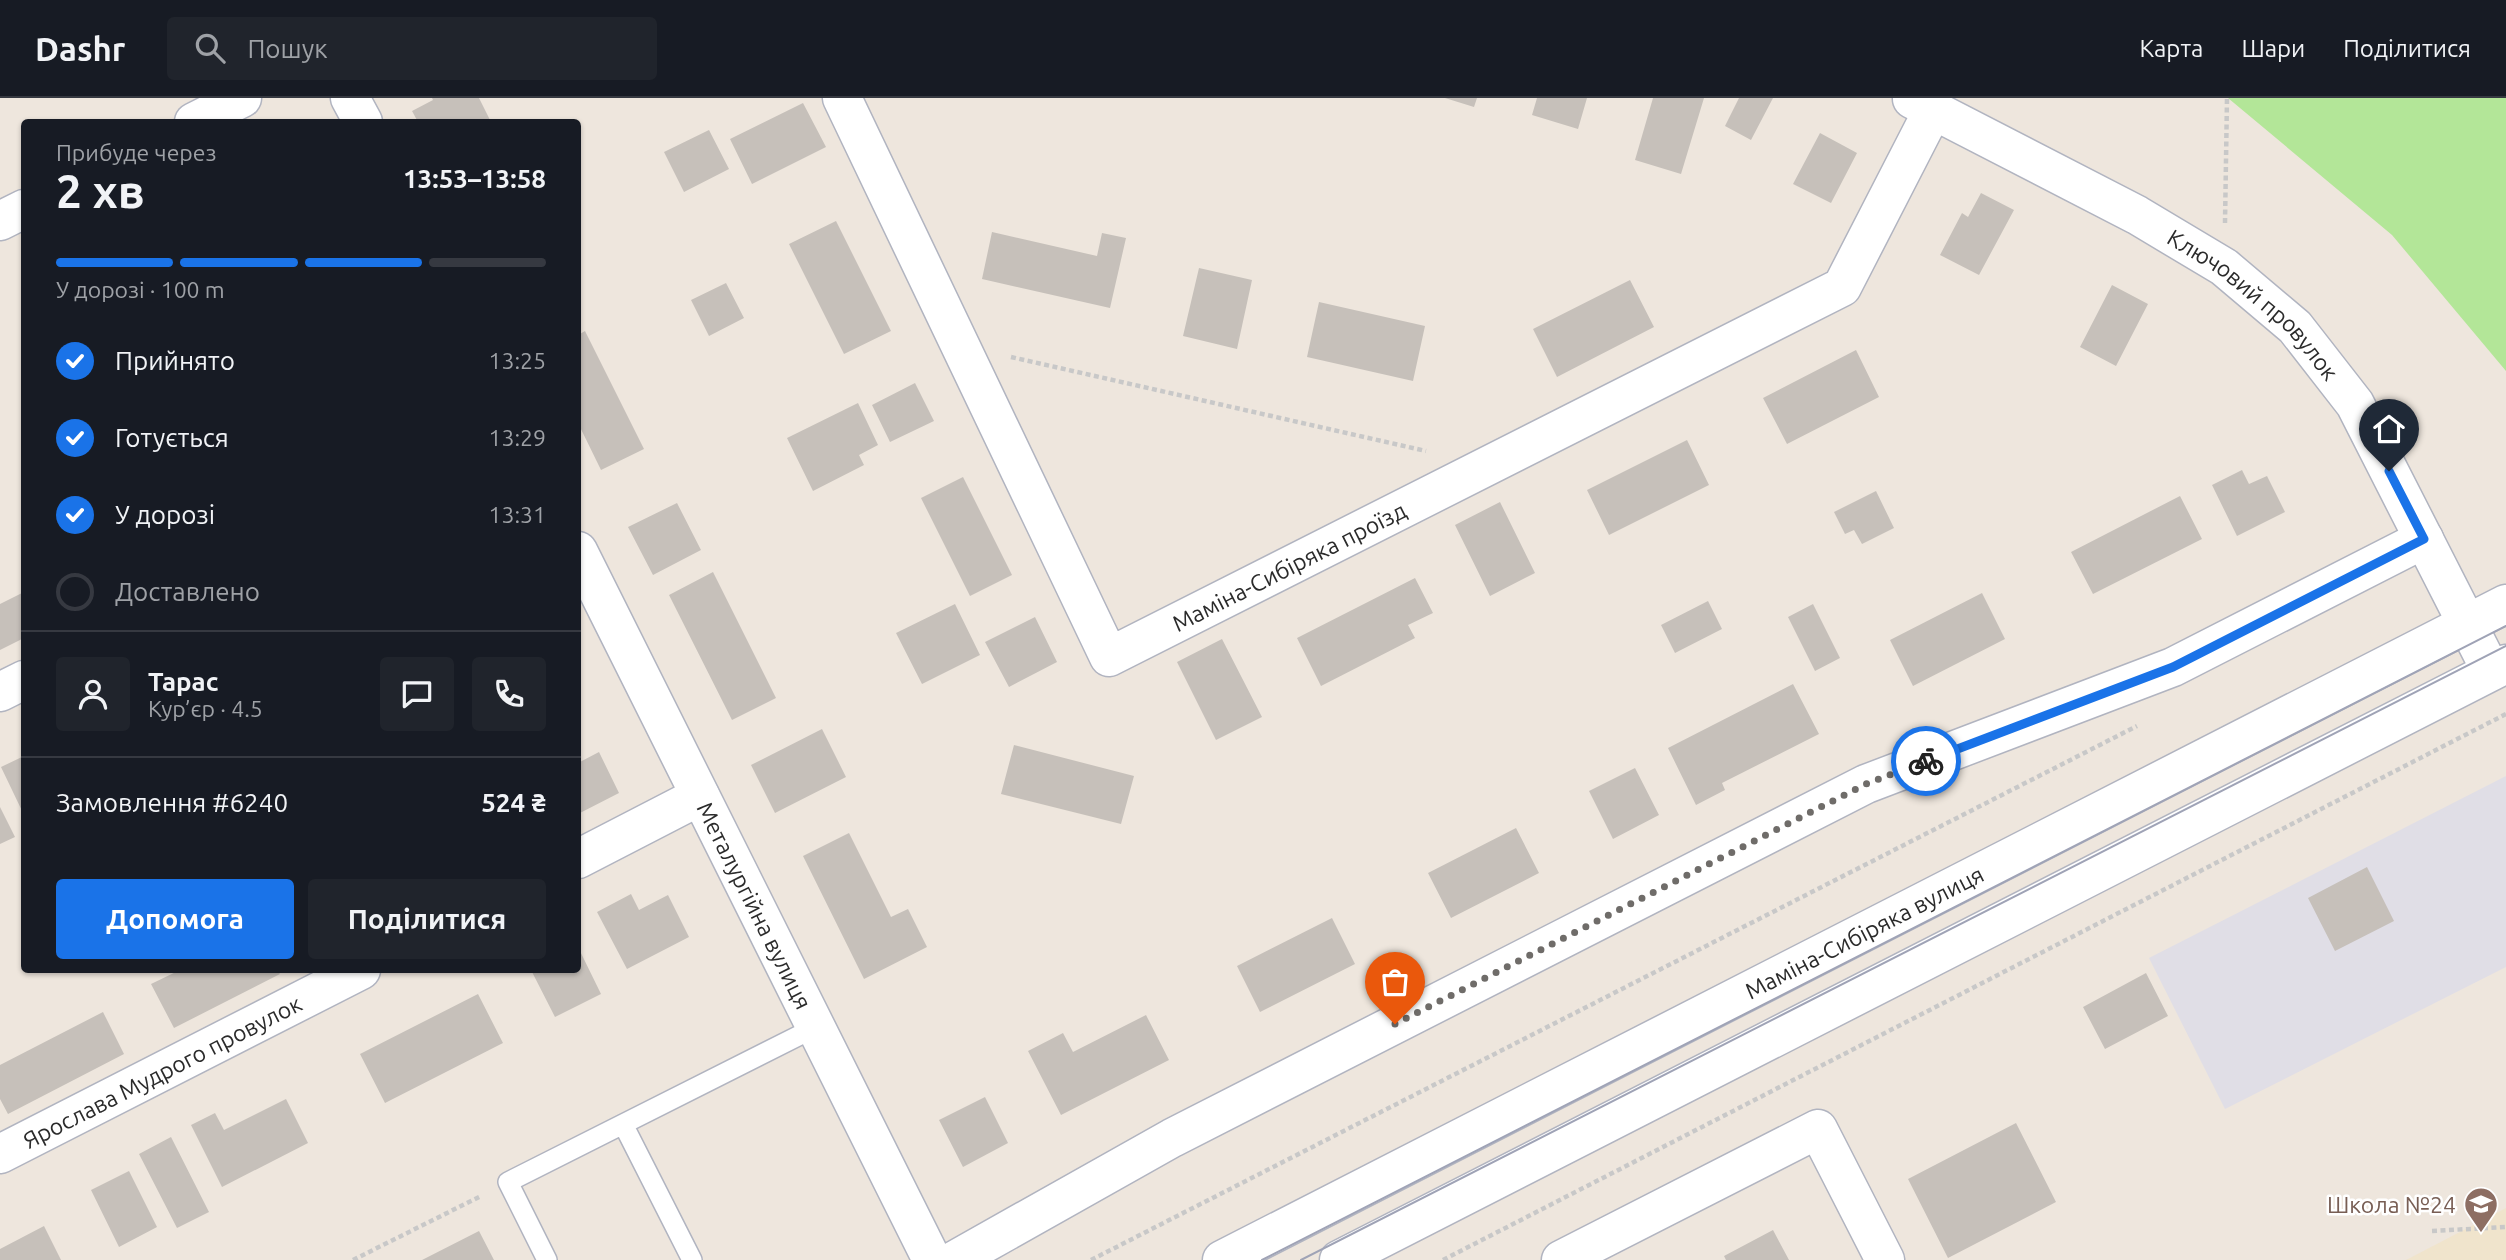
<!DOCTYPE html>
<html lang="uk">
<meta charset="utf-8">
<style>
body{margin:0;font-family:Ubuntu,sans-serif;background:#20242c;color:#f1f3f6;height:100vh;display:flex;flex-direction:column;font-size:26px;white-space:nowrap}
*{box-sizing:border-box;margin:0}
p{font-size:23px;color:#9ea1a6}
.icon{flex:none;width:38px;height:38px;fill:none;stroke:currentColor;stroke-width:2;stroke-linecap:round;stroke-linejoin:round}
.map{position:relative;flex:1;overflow:hidden}
.panel{position:absolute;left:21px;top:21px;width:560px;height:854px;display:flex;flex-direction:column;background:#171b24;border-radius:7px;box-shadow:0 2px 5px #0004}
.panel>*{flex:none}
.pin{position:absolute;display:grid;place-items:center;width:60px;height:60px;color:#fff;margin:-72px -30px;border-radius:50% 50% 50% 0;rotate:-45deg;box-shadow:0 0 7px #0007}
.pin .icon{rotate:45deg}
.courier{position:absolute;display:grid;place-items:center;width:70px;height:70px;margin:-35px;border:5px solid #1a73e8;border-radius:50%;background:#fff;color:#222;box-shadow:0 2px 9px #0007}
.summary em{font-style:normal;font-weight:600}
.summary div{display:flex;flex-direction:column-reverse}
.summary{display:flex;align-items:center;justify-content:space-between;height:119px;padding:0 35px}
h1{font-size:46px;font-weight:600;line-height:52px}
.bar{display:grid;grid-template-columns:repeat(4,1fr);gap:10px 7px;align-content:center;height:84px;padding:0 35px}
.bar i{height:9px;border-radius:5px;background:#363941}
.bar .active{background:#1a73e8}
.bar p{grid-column:span 4}
.line{display:flex;align-items:center;gap:18px;padding:0 35px;border-top:2px solid #363941}
.line div{flex:1}
.round{display:grid;place-items:center;flex:none;width:74px;height:74px;border-radius:7px;background:#20242c}
ol{padding:0 35px;list-style:none}
li{display:flex;align-items:center;gap:21px;height:77px}
li p{margin-inline-start:auto}
li .icon{padding:7px;border-radius:50%;background:#1a73e8;color:#fff;stroke-width:4}
li:last-child{color:#9ea1a6}
li i{width:38px;height:38px;border:4px solid #363941;border-radius:50%}
.primary-button{display:flex;gap:14px;margin-top:auto;padding:14px 35px}
.primary-button a{flex:1;height:80px;border-radius:7px;background:#1a73e8;color:#fff;font-size:28px;font-weight:600;line-height:80px;text-align:center}
.primary-button a+a{background:#20242c;color:#f1f3f6}
header{display:flex;align-items:center;gap:42px;box-sizing:border-box;height:98px;padding:0 35px;background:#171b24;border-bottom:2px solid #363941}
header strong{font-size:33px}
nav{display:flex;gap:38px;margin-inline-start:auto;font-size:24px}
.search{width:490px;height:63px;background:#20242c;display:flex;align-items:center;gap:18px;box-sizing:border-box;padding:0 24px;border-radius:7px;color:#9ea1a6;font-size:26px}
.map>svg:first-child{display:block}
.industrial{fill:#e0dee6}
.education{fill:#f0e4cc}
.green{fill:#b3e698}
.building{fill:#c6c0ba}
.lines{fill:none;stroke-linecap:round;stroke-linejoin:round}
.lane-casing{stroke:#b1b4c0;stroke-width:22}
.street-casing{stroke:#b1b4c0;stroke-width:41}
.secondary-casing{stroke:#b1b4c0;stroke-width:41}
.path{stroke:#c8c8c8;stroke-width:4.5;stroke-dasharray:5 3.5;stroke-linecap:butt}
.lane{stroke:#fff;stroke-width:19}
.street{stroke:#fff;stroke-width:38}
.secondary{stroke:#fff;stroke-width:38}
.tram{stroke:#9fa3b6;stroke-width:2}
.done{stroke:#6f6c69;stroke-width:7;stroke-dasharray:0 12.6}
.route{stroke:#1a73e8;stroke-width:9}
.labels{text-anchor:middle;dominant-baseline:central;stroke-width:5;stroke-linejoin:round;paint-order:stroke}
.street-label{font-size:23px;fill:#2b2b2b;stroke:#fff}
.education-label{font-size:23px;fill:#785e54;stroke:#fff;text-anchor:end}
</style>
<header>
<strong>Dashr</strong>
<div class="search"><svg class="icon" aria-label="search" viewBox="0 0 24 24"><circle cx="10" cy="10" r="6"/><path d="M15 15l6 6"/></svg>Пошук</div>
<nav><a>Карта</a><a>Шари</a><a>Поділитися</a></nav>
</header>
<div class="map">
<svg width="2506" height="1162" viewBox="0 0 2506 1162">
<rect width="100%" height="100%" fill="#eee6dd"/>
<path class="industrial" d="M2506,678V869L2225,1011L2149,860Z"/>
<path class="education" d="M2506,1110V1162H2406Z"/>
<path class="green" d="M2228,0H2506V273L2392,137Z"/>
<path class="building" d="M432,0H479L491,24H418L412,13L433,2Z
M1445,0H1477L1474,9Z
M1537,0H1587L1578,31L1532,17Z
M1653,0H1704L1681,76L1635,62Z
M1739,0H1773L1751,42L1725,28Z
M803,5L826,49L752,86L730,41Z
M709,32L729,71L684,94L664,54Z
M1820,35L1857,55L1831,105L1793,86Z
M1981,95L2014,112L1979,177L1940,157L1962,115L1968,119Z
M836,123L891,233L844,256L789,146Z
M992,134L1097,158L1102,135L1126,140L1110,210L982,181Z
M1199,170L1252,182L1237,251L1183,238Z
M1630,182L1654,229L1557,279L1533,231Z
M726,185L744,220L709,238L691,202Z
M2112,187L2148,206L2116,268L2080,249Z
M1319,204L1425,228L1413,283L1307,259Z
M585,233L644,351L601,372L578,325V237Z
M1856,252L1879,299L1787,346L1763,300Z
M915,285L934,323L890,344L872,307Z
M858,305L878,347L859,357L864,367L813,393L787,340Z
M1687,342L1709,387L1609,437L1587,392Z
M2242,372L2249,386L2267,378L2285,414L2237,438L2212,387Z
M963,379L1012,477L970,498L921,400Z
M1876,393L1894,430L1862,446L1854,432L1845,436L1834,414Z
M2180,398L2202,441L2093,496L2071,454Z
M1500,404L1535,475L1490,498L1455,427Z
M677,405L701,452L653,477L628,429Z
M713,474L776,600L732,622L669,497Z
M1415,480L1433,515L1408,527L1415,540L1321,588L1297,540Z
M24,494V540L0,552V506Z
M1982,495L2005,541L1913,588L1890,542Z
M1708,503L1722,531L1675,555L1661,527Z
M955,506L980,557L922,586L896,535Z
M1813,506L1840,560L1815,573L1788,519Z
M1035,519L1057,564L1009,589L985,544Z
M1222,541L1262,619L1216,642L1177,564Z
M1793,586L1819,636L1722,685L1725,692L1696,707L1668,650Z
M822,631L846,679L775,715L751,667Z
M1014,647L1134,678L1121,726L1001,696Z
M599,654L619,695L578,716V665Z
M24,658V717L1,669Z
M1635,670L1659,717L1613,741L1589,693Z
M0,709L15,739L0,746Z
M1516,730L1539,775L1451,820L1428,775Z
M849,735L891,819L908,811L927,849L864,881L803,758Z
M2367,769L2394,823L2335,853L2308,800Z
M631,796L639,812L668,797L689,839L627,871L597,814Z
M1332,820L1355,866L1260,914L1237,868Z
M578,849L601,896L555,919L531,872H578Z
M180,872H277L280,876L174,930L151,886Z
M2146,875L2168,918L2105,951L2083,909Z
M478,896L503,945L385,1005L360,956Z
M103,914L124,956L8,1016L0,1001V967Z
M1146,917L1169,962L1061,1017L1028,953L1063,935L1073,954Z
M985,999L1008,1045L963,1069L939,1022Z
M286,1001L308,1045L222,1089L191,1027L215,1015L224,1032Z
M2016,1025L2056,1104L1948,1160L1908,1081Z
M171,1039L209,1114L177,1130L139,1056Z
M129,1073L157,1129L119,1149L91,1092Z
M44,1128L61,1162H0V1151Z
M1773,1132L1789,1162H1726L1724,1158Z
M479,1133L494,1162H422Z"/>
<g class="lines">
<g class="lane-casing">
<path id="lane" d="M623,1026L692,1162
M547,1162L508,1084L816,929"/>
</g>
<g class="street-casing">
<g id="street">
<path d="M350,0L363,24"/>
<path id="s1" d="M842,0L1109,559L1842,189L1933,12"/>
<path id="s2" d="M1912,1L2137,117L2224,169L2295,229L2355,306L2491,573"/>
<path d="M194,24L242,0"/>
<path d="M0,123L24,111"/>
<path id="s3" d="M578,453L932,1162"/>
<path d="M0,594L24,582"/>
<path d="M578,761L700,698"/>
<path id="s4" d="M0,1056L361,872"/>
<path d="M955,1162L1172,1040L1866,686L2173,569L2424,441"/>
<path d="M1561,1162L1818,1031L1885,1162"/>
</g>
</g>
<g class="secondary-casing">
<g id="secondary">
<path id="s5" d="M1222,1162L2506,506"/>
<path d="M1339,1162L2506,566"/>
</g>
</g>
<path class="path" d="M2225,125L2227,0
M1011,259L1426,353
M2432,1133L2506,1129
M353,1162L481,1098
M1091,1162L2137,628
M1443,1162L2506,616"/>
<use href="#lane" class="lane"/>
<use href="#street" class="street"/>
<use href="#secondary" class="secondary"/>
<path class="tram" d="M1262,1162L2506,528
M1301,1162L2506,548"/>
</g>
<g class="lines">
<path class="done" d="M1395,926L1866,686L1926,663"/>
<path class="route" d="M1926,663L2173,569L2424,441L2389,373"/>
</g>
<defs>
<g id="school-pin" transform="scale(1.75)"><path d="M0 17L-7.5 6A9.5 9.5 0 1 1 7.5 6Z" fill="#8d6e63" stroke="#fff"/><path d="M0-5L7-2L0 1L-7-2ZM-4 1L0 2.5L4 1V4Q0 6-4 4Z" fill="#fff"/></g>
</defs>
<g fill-rule="evenodd">
<use href="#school-pin" x="2481" y="1106"/>
</g>
<g class="labels">
<g class="street-label">
<text stroke="none"><textPath href="#s2" startOffset="401">Ключовий провулок</textPath></text>
<text stroke="none"><textPath href="#s1" startOffset="821">Маміна-Сибіряка проїзд</textPath></text>
<text stroke="none"><textPath href="#s3" startOffset="396">Металургійна вулиця</textPath></text>
<text stroke="none"><textPath href="#s5" startOffset="721">Маміна-Сибіряка вулиця</textPath></text>
<text stroke="none"><textPath href="#s4" startOffset="182">Ярослава Мудрого провулок</textPath></text>
</g>
<g class="education-label">
<text x="2456" y="1106">Школа №24</text>
</g>
</g>
</svg>
<div class="pin" style="left:1395px;top:926px;background:#ea580c"><svg class="icon" aria-label="bag" viewBox="0 0 24 24"><path d="M5 8h14l-1 12H6zM9 8a3 3 0 0 1 6 0"/></svg></div>
<div class="pin" style="left:2389px;top:373px;background:#1f2937"><svg class="icon" aria-label="home" viewBox="0 0 24 24"><path d="M3 11l9-7 9 7M6 9v11h12V9"/></svg></div>
<div class="courier" style="left:1926px;top:663px"><svg class="icon" aria-label="bike" viewBox="0 0 24 24"><circle cx="6" cy="16" r="4"/><circle cx="18" cy="16" r="4"/><path d="M6 16l4-8h5l3 8M10 8l3 8H6M13 5h3"/></svg></div>
<section class="panel">
<div class="summary"><div><h1>2 хв</h1><p>Прибуде через</p></div><em>13:53–13:58</em></div>
<div class="bar"><i class="active"></i><i class="active"></i><i class="active"></i><i></i><p>У дорозі · 100 m</p></div>
<ol>
<li><svg class="icon" aria-label="check" viewBox="0 0 24 24"><path d="M5 12l5 5 9-10"/></svg>Прийнято<p>13:25</p></li>
<li><svg class="icon" aria-label="check" viewBox="0 0 24 24"><path d="M5 12l5 5 9-10"/></svg>Готується<p>13:29</p></li>
<li><svg class="icon" aria-label="check" viewBox="0 0 24 24"><path d="M5 12l5 5 9-10"/></svg>У дорозі<p>13:31</p></li>
<li><i></i>Доставлено</li>
</ol>
<div class="line" style="height:126px"><a class="round"><svg class="icon" aria-label="person" viewBox="0 0 24 24"><circle cx="12" cy="8" r="4"/><path d="M4 21q1-7 8-7t8 7"/></svg></a><div><b>Тарас</b><p>Кур’єр · 4.5</p></div><a class="round"><svg class="icon" aria-label="chat" viewBox="0 0 24 24"><path d="M4 5h16v11H9l-5 4z"/></svg></a><a class="round"><svg class="icon" aria-label="phone" viewBox="0 0 24 24"><path d="M5 4h4l2 5-3 2q2 4 5 5l2-3 5 2v4C11 20 4 13 5 4z"/></svg></a></div>
<div class="line" style="height:91px"><div>Замовлення #6240</div><b>524 ₴</b></div>
<div class="primary-button"><a>Допомога</a><a>Поділитися</a></div>
</section>
</div>
